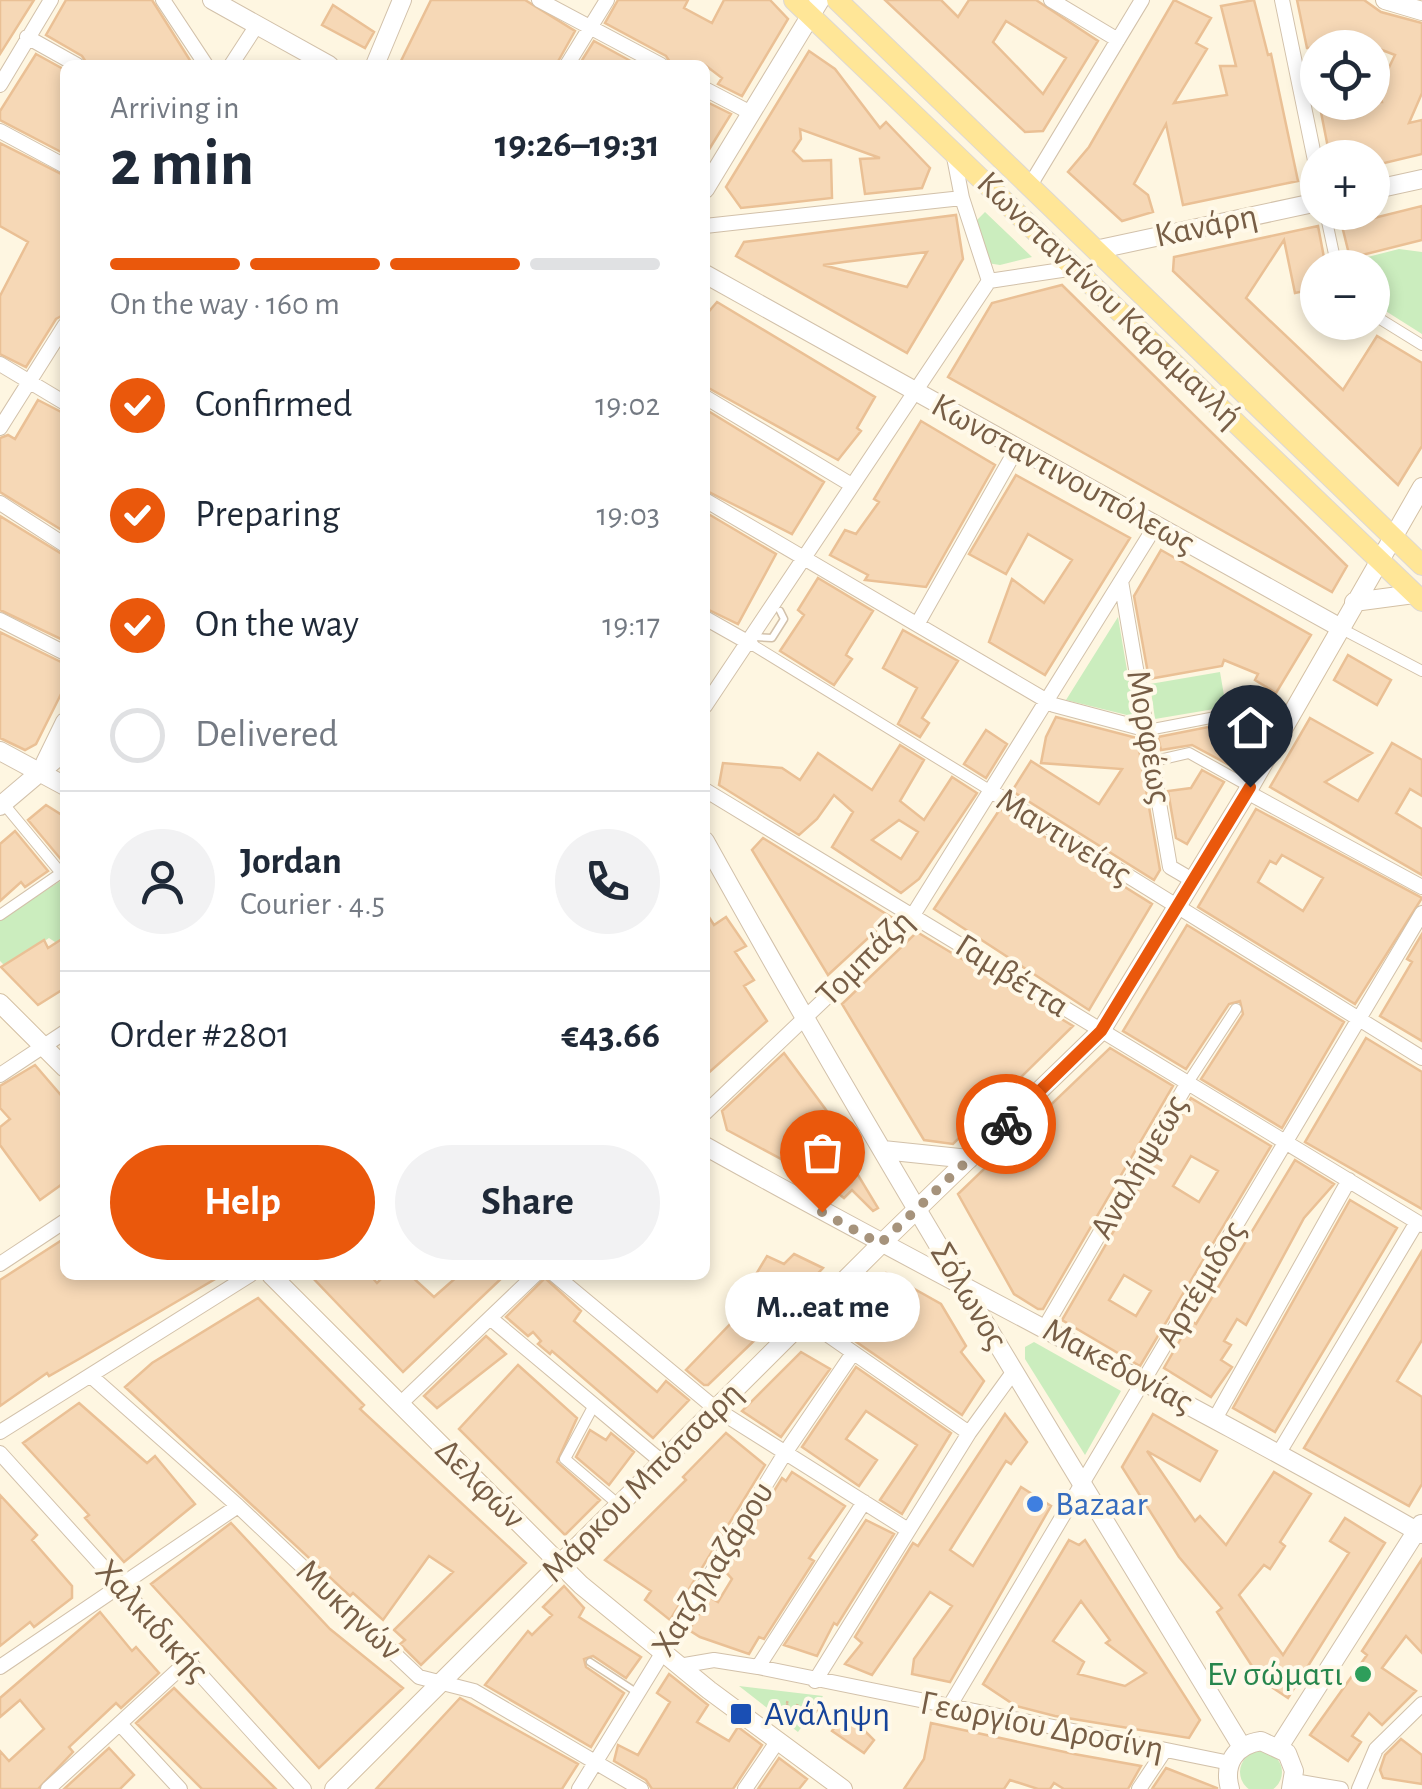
<!DOCTYPE html>
<meta charset="utf-8">
<style>
body{margin:0;font-family:"Alegreya Sans",sans-serif;background:#f2f2f3;color:#1f2937;height:100vh;display:flex;flex-direction:column;font-size:38px;white-space:nowrap}
*{box-sizing:border-box;margin:0}
p{font-size:32px;color:#747a83}
.icon{flex:none;width:55px;height:55px;fill:none;stroke:currentColor;stroke-width:2;stroke-linecap:round;stroke-linejoin:round}
.map{position:relative;flex:1;overflow:hidden}
.panel{position:absolute;left:60px;top:60px;width:650px;height:1220px;display:flex;flex-direction:column;background:#fff;border-radius:15px;box-shadow:0 5px 15px #0003}
.panel>*{flex:none}
.buttons{position:absolute;left:1300px;top:30px;display:grid;gap:20px}
.buttons a{display:grid;place-items:center;width:90px;height:90px;border-radius:50%;background:#fff;box-shadow:0 5px 15px #0003;font-size:50px}
.pin{position:absolute;display:grid;place-items:center;width:85px;height:85px;color:#fff;margin:-102px -42px;border-radius:50% 50% 50% 0;rotate:-45deg;box-shadow:0 0 10px #0007}
.pin .icon{rotate:45deg}
.courier{position:absolute;display:grid;place-items:center;width:100px;height:100px;margin:-50px;border:8px solid #ea580c;border-radius:50%;background:#fff;color:#222;box-shadow:0 2px 12px #0007}
.bubble{position:absolute;height:70px;border-radius:35px;background:#fff;box-shadow:0 5px 15px #0003;font-size:32px;font-weight:700;line-height:70px;text-align:center}
.headline em{font-style:normal;font-weight:700}
.headline div{display:flex;flex-direction:column-reverse}
.headline{display:flex;align-items:center;justify-content:space-between;height:170px;padding:0 50px}
h1{font-size:65px;font-weight:700;line-height:75px}
.bar{display:grid;grid-template-columns:repeat(4,1fr);gap:15px 10px;align-content:center;height:120px;padding:0 50px}
.bar i{height:12px;border-radius:8px;background:#e0e1e3}
.bar .on{background:#ea580c}
.bar p{grid-column:span 4}
.line{display:flex;align-items:center;gap:25px;padding:0 50px;border-top:2px solid #e0e1e3}
.line div{flex:1}
.round{display:grid;place-items:center;flex:none;width:105px;height:105px;border-radius:52px;background:#f2f2f3}
ol{padding:0 50px;list-style:none}
li{display:flex;align-items:center;gap:30px;height:110px}
li p{margin-inline-start:auto}
li .icon{padding:10px;border-radius:50%;background:#ea580c;color:#fff;stroke-width:4}
li:last-child{color:#747a83}
li i{width:55px;height:55px;border:5px solid #e0e1e3;border-radius:50%}
.cta{display:flex;gap:20px;margin-top:auto;padding:20px 50px}
.cta a{flex:1;height:115px;border-radius:60px;background:#ea580c;color:#fff;font-size:40px;font-weight:700;line-height:115px;text-align:center}
.cta a+a{background:#f2f2f3;color:#1f2937}
.map>svg:first-child{display:block}
.green{fill:#cbedbe}
.building{fill:#f6d8b6;stroke:#eac095;stroke-width:2.5;fill-rule:evenodd}
.lines{fill:none;stroke-linecap:round;stroke-linejoin:round}
.service-casing{stroke:#d2c1aa;stroke-width:9}
.pedestrian-casing{stroke:#d2c1aa;stroke-width:12}
.minor-casing{stroke:#d2c1aa;stroke-width:16}
.tertiary-casing{stroke:#d2c1aa;stroke-width:20}
.secondary-casing{stroke:#d4c0a4;stroke-width:20}
.primary-casing{stroke:#ded8d3;stroke-width:22}
.path{stroke:#dbbb99;stroke-width:2.5;stroke-dasharray:2.5 8;stroke-linecap:butt}
.service{stroke:#fff;stroke-width:6}
.pedestrian{stroke:#fff;stroke-width:10}
.minor{stroke:#fff;stroke-width:14}
.tertiary{stroke:#fff;stroke-width:18}
.secondary{stroke:#fff;stroke-width:18}
.primary{stroke:#ffe697;stroke-width:20}
.done{stroke:#a6937c;stroke-width:10;stroke-dasharray:0 18}
.route{stroke:#ea580c;stroke-width:12}
.shop-dot{fill:#3f7fe0;stroke:#fff9e9;stroke-width:4}
.leisure-dot{fill:#2e9e5b;stroke:#fff9e9;stroke-width:4}
.transit-dot{fill:#1a4fb4;stroke:#fff9e9;stroke-width:4}
.labels{text-anchor:middle;dominant-baseline:central;stroke-width:8;stroke-linejoin:round;paint-order:stroke}
.street-label{font-size:35px;fill:#775e46;stroke:#fff9e9}
.shop-label{font-size:35px;fill:#366cbe;stroke:#fff9e9;text-anchor:start}
.leisure-label{font-size:35px;fill:#27864d;stroke:#fff9e9;text-anchor:end}
.transit-label{font-size:35px;fill:#164399;stroke:#fff9e9;text-anchor:start}
</style>
<div class="map">
<svg width="1422" height="1789" viewBox="0 0 1422 1789">
<rect width="100%" height="100%" fill="#fef6e1"/>
<path class="green" d="M985,212L1032,257L1000,265L987,263L976,221Z
M1399,249L1422,252V334L1373,303L1372,268L1350,267L1348,262Z
M1118,617L1135,717L1066,700Z
M1220,672L1226,707L1155,719L1150,684Z
M65,878V940L58,944L49,938L6,967L0,961V920Z
M1034,1342L1121,1391L1085,1455L1025,1359V1347Z
M739,1686L823,1696L798,1732Z
M1240 1772a21 21 0 1 1 42 0a21 21 0 1 1-42 0Z"/>
<path class="building" d="M0,0H34L0,54Z
M66,0H152L193,65H88L82,56L46,35Z
M431,0H525L575,31L556,65H399Z
M618,0H688L684,8L712,23L724,0H770L788,19L742,96L718,84L722,78L705,65H672L666,56L605,23Z
M885,0H941L958,17L969,0H1036L1098,41L1043,131L1025,132ZM1006,21L1066,58L1043,94L993,42Z
M1174,0L1211,18L1196,43L1207,49L1174,103L1227,95L1220,66H1236L1221,6L1254,0L1268,55L1271,54L1298,181L1183,205L1166,124L1134,184L1148,195L1153,212L1122,221L1068,172L1089,147Z
M1297,0H1364L1381,12L1422,23V93L1409,123L1422,120V154L1372,166V158H1330L1319,102H1382L1379,88L1395,55L1341,34L1345,48H1307Z
M333,5L374,32L365,48L322,25Z
M594,41L638,65H579Z
M809,51L835,69L880,128L886,122L930,168L922,188L865,194L860,159L880,158L800,129L801,139L793,151L803,161L831,160L832,198L741,208L726,187Z
M36,54L65,70V154L0,120V111Z
M707,102L731,114L705,156V105Z
M0,143L65,176V314L56,319L26,367L0,354V296L28,242L0,226Z
M1422,206V240L1350,258L1342,226Z
M956,215L963,259L907,353L736,256L744,242ZM927,252L907,287L823,265L844,262Z
M1318,226L1326,268H1318V288L1295,293L1284,240L1246,298L1343,390L1377,336L1422,363V446L1398,485L1173,271L1174,257Z
M1062,285L1347,566L1332,592L948,377L992,303Z
M717,302L875,397L857,428L861,431L838,460L705,386V316Z
M38,400L65,414V532L0,492V438L8,435L15,439Z
M705,409L824,482L792,534L705,490Z
M921,421L995,465L926,587L865,580L868,575L830,555L845,530L856,534L879,502L874,499Z
M1016,475L1130,538L1045,675L989,642L1012,579L1044,603L1072,560L1028,534L1006,574L969,554Z
M705,512L776,554L738,624L705,608Z
M0,516L65,556V641L0,610Z
M1161,550L1311,635L1276,693L1255,680L1258,674L1224,660L1222,666L1149,679L1134,596Z
M818,578L873,611L849,649L846,655L852,659L834,685L780,651L804,615L798,610Z
M903,630L958,661L922,718L929,723L920,737L898,724L917,688L883,668Z
M0,632L65,664V686L36,744L25,750L0,738Z
M1348,655L1391,680L1377,705L1334,680Z
M1056,717L1137,738L1160,870L1154,880L1012,791L1031,761L1099,804L1122,769L1041,763L1046,737Z
M1310,718L1372,753L1325,782L1358,801L1392,743L1422,760V796L1410,789L1396,813L1422,829V875L1270,787Z
M1223,724L1249,739L1233,767L1192,745L1161,750L1158,737Z
M986,730L1007,744L986,778L964,764Z
M900,745L924,760L900,801L924,820L952,777L977,793L919,879L901,893L832,847L853,812L834,795L817,819L799,835L719,785L723,763L782,768L800,780L818,753L872,790ZM899,820L918,832L901,859L872,840Z
M1202,770L1224,782L1187,844L1176,838L1168,791L1191,788Z
M46,805L65,817L64,863L28,820Z
M1000,809L1152,904L1089,1010L934,909Z
M1256,809L1422,898L1355,1004L1198,907ZM1282,855L1323,878L1303,911L1258,882L1270,861L1276,864Z
M15,831L48,871L25,887L21,882L0,901V844Z
M763,838L891,917L828,975L752,850Z
M705,911L714,925L726,917L746,946L735,952L754,980L744,986L767,1021L705,1076Z
M1187,925L1344,1022L1282,1128L1201,1079L1243,1014L1240,1001L1229,1004L1186,1069L1123,1031Z
M917,932L1073,1026L953,1144L924,1140L842,1004Z
M1422,934V1041L1380,1016L1412,962L1407,959Z
M65,937V988L38,1005L1,967L44,940L48,948Z
M1366,1038L1422,1072V1209L1305,1142Z
M1110,1048L1173,1086L1043,1309H1038L1014,1294L958,1194Z
M784,1053L846,1137L841,1147L878,1208L873,1211L852,1190L844,1198L822,1181L727,1130L722,1111Z
M35,1065L65,1100V1182L40,1200L0,1145V1127L10,1119L0,1108V1086Z
M1191,1098L1271,1146L1140,1366L1062,1320ZM1191,1156L1218,1171L1199,1202L1173,1186ZM1124,1275L1151,1291L1136,1316L1109,1300Z
M1295,1160L1334,1184L1304,1218L1246,1325L1237,1319L1224,1341L1231,1345L1221,1360L1232,1367L1211,1397L1164,1368L1191,1321L1196,1324Z
M1350,1200L1397,1228L1275,1432L1233,1408Z
M65,1238V1275H222L79,1359L49,1376L47,1373L0,1406V1280Z
M1422,1251V1340L1397,1381L1422,1397V1484L1409,1506L1304,1448Z
M794,1254L823,1268L760,1335L708,1385H704L686,1370L737,1317L743,1322L764,1282L755,1276L767,1256L784,1264Z
M886,1273L941,1304L966,1346L961,1352L984,1381L962,1415L829,1323L874,1277L877,1281Z
M310,1275H370L377,1283L385,1275H410L434,1297L459,1275H505L403,1372Z
M545,1278L581,1311L574,1321L657,1392L666,1381L689,1400L653,1438L552,1351L550,1354L538,1344L541,1341L533,1332L528,1336L506,1317Z
M258,1298L364,1405L360,1409L526,1563L421,1665L400,1644L405,1640L394,1630L453,1572L429,1556L383,1620L353,1593L350,1596L125,1387L152,1363Z
M486,1336L506,1354L437,1408L424,1396Z
M801,1352L830,1369L781,1437L742,1411Z
M518,1365L577,1418L557,1462L600,1500L565,1535L459,1429Z
M856,1367L951,1433L902,1514L880,1500L917,1445L866,1411L846,1439L877,1460L859,1486L802,1447Z
M79,1403L147,1463L155,1456L195,1504L124,1562L85,1518L89,1515L23,1443Z
M1005,1414L1027,1442L1011,1464L1006,1461L950,1550L973,1566L1021,1487L1051,1506L950,1682L912,1674L914,1659L952,1606L930,1592L872,1675L845,1664L862,1643L855,1637L913,1543L918,1546Z
M1153,1414L1217,1451L1200,1481L1147,1451L1195,1521L1200,1516L1226,1545L1274,1472L1311,1494L1280,1542L1285,1546L1270,1569L1264,1565L1239,1595L1283,1655L1349,1553L1330,1541L1345,1518L1385,1543L1288,1698L1261,1680L1217,1612L1222,1608L1179,1557L1122,1467Z
M590,1430L606,1440L611,1433L634,1452L609,1485L576,1457Z
M726,1433L765,1465L670,1620L645,1600L651,1591L605,1560L686,1480L683,1477Z
M792,1472L845,1506L809,1558L814,1561L764,1639L759,1637L749,1654L700,1637L689,1630L709,1597L718,1602L732,1579L725,1571L782,1478L786,1481Z
M0,1495L37,1535L32,1540L72,1586V1598L34,1627L30,1622L0,1646Z
M866,1520L894,1534L837,1625L834,1623L817,1656L784,1645Z
M231,1523L330,1629L403,1688L319,1768L151,1584Z
M1069,1540L1079,1545L1085,1540L1200,1720L1189,1738L1055,1716L1016,1706L983,1684ZM1081,1601L1110,1640L1106,1643L1146,1673L1125,1686L1078,1674L1084,1662L1053,1641Z
M1422,1559V1653L1406,1636L1382,1668L1416,1691L1382,1725L1369,1713L1352,1736L1361,1742L1348,1761L1310,1735L1367,1655L1362,1651Z
M564,1586L584,1608L579,1617L641,1657L626,1678L593,1656L584,1659L586,1667L624,1693L591,1747L485,1685L528,1631L532,1635L552,1615L543,1607Z
M100,1612L132,1651L136,1647L159,1673L121,1708L116,1703L69,1747L73,1752L38,1789H0V1751L9,1761L44,1729L20,1700L0,1717V1698Z
M669,1674L708,1705L697,1722L729,1741L738,1727L762,1745L733,1789H652L646,1780L614,1761L618,1745L638,1755L670,1702L657,1693Z
M174,1688L198,1712L276,1789H202L136,1723Z
M460,1698L578,1764L562,1789H376Z
M846,1712L874,1740L864,1753L832,1731Z
M931,1723L1074,1754L1141,1766L1128,1789H1064L1054,1783L1050,1789H1038L1010,1780L1004,1789H904L924,1759Z
M1401,1739L1422,1755V1784L1383,1778L1380,1770L1385,1755Z
M109,1748L134,1775L120,1789H64Z
M779,1758L807,1779L799,1789H758Z
M1166,1768L1217,1788V1789H1152Z"/>
<g class="lines">
<g class="service-casing">
<path id="service" d="M755,637L772,638L784,619L780,611
M590,1662L636,1692"/>
</g>
<g class="pedestrian-casing">
<path id="pedestrian" d="M1325,212L1337,268
M1372,314L1422,345
M1340,628L1422,671
M751,644L991,791
M1148,730L1226,715L1275,743
M1154,761L1189,753L1250,787
M0,915L61,873L3,803
M1187,1084L1236,1009
M594,1405L565,1459L619,1505"/>
</g>
<g class="minor-casing">
<path id="minor" d="M163,0L206,65
M539,0L661,65
M1051,0L1118,40
M1282,0L1318,175
M27,37L77,65
M231,65L257,25
M567,65L607,0
M0,85L51,0
M705,89L751,113
M0,131L65,166
M953,152L962,198L989,281
M1029,187L1142,0
M705,226L962,198
M989,281L1075,268
M0,364L65,403
M705,397L850,484
M0,428L65,325
M705,500L1054,705L1148,730
M0,503L65,545
M1121,581L1170,867L1194,881
M705,618L751,644
M0,620L65,653
M918,623L1017,448
M705,706L989,281
M705,790L1422,1225
M991,791L1422,1058
M1247,792L1422,887
M0,1075L65,1032
M705,1113L913,915L1156,525
M0,1264L65,1221
M555,1275L716,1409L908,1530
M490,1318L662,1462
M805,1319L969,1433
M1045,1327L1187,1084
M92,1377L238,1506L419,1677L474,1691L641,1789
M400,1404L535,1275
M1216,1417L1349,1180
M0,1432L250,1275
M1280,1451L1417,1222
M0,1453L304,1789
M679,1666L714,1660L758,1667L1230,1763
M0,1667L238,1506
M758,1667L864,1502
M815,1681L969,1433L1014,1371
M949,1707L1422,913
M120,1724L180,1789
M1294,1781L1341,1789
M48,1789L188,1661
M579,1789L785,1453L853,1353
M745,1789L777,1742
M1139,1789L1165,1750
M1359,1789L1376,1749L1422,1704"/>
</g>
<g class="tertiary-casing">
<path id="tertiary" d="M212,0L329,65
M375,65L402,0
M705,189L820,0
M1372,190L1422,179
M1095,250L1318,202
M705,274L1339,627
M0,751L65,786
M45,763L65,722
M0,806L65,751
M705,841C875,1148 1060,1447 1242,1747
M705,1146C942,1279 1186,1399 1422,1534
M883,1150L969,1159
M1279,1747L1421,1524
M1230,1789C1223,1764 1235,1745 1261,1741L1287,1753L1294,1771L1291,1789"/>
</g>
<g class="secondary-casing">
<path id="secondary" d="M1385,0L1422,11
M1354,602L1414,594
M0,1003L65,1068
M271,1275L581,1585L709,1690L843,1789
M334,1789L880,1245L1101,1031L1247,792L1422,487"/>
</g>
<g class="primary-casing">
<path id="primary" d="M794,0L1422,601
M837,0L1422,565"/>
</g>
<path class="path" d="M786,1702L819,1712
M786,1705L818,1711
M785,1707L818,1712"/>
<use href="#service" class="service"/>
<use href="#pedestrian" class="pedestrian"/>
<use href="#minor" class="minor"/>
<use href="#tertiary" class="tertiary"/>
<use href="#secondary" class="secondary"/>
<use href="#primary" class="primary"/>
</g>
<g class="lines">
<path class="done" d="M822,1212L880,1244L1006,1124"/>
<path class="route" d="M1006,1124L1101,1031L1250,787"/>
</g>
<circle class="shop-dot" cx="1035" cy="1504" r="10"/>
<circle class="leisure-dot" cx="1363" cy="1674" r="10"/>
<rect class="transit-dot" x="729" y="1702" width="24" height="24" rx="5"/>
<g class="labels">
<g class="street-label">
<text transform="translate(1206 226) rotate(-12)">Κανάρη</text>
<text transform="translate(1109 300) rotate(44)">Κωνσταντίνου Καραμανλή</text>
<text transform="translate(1063 474) rotate(29)">Κωνσταντινουπόλεως</text>
<text transform="translate(1149 737) rotate(80)">Μορφέως</text>
<text transform="translate(1064 837) rotate(32)">Μαντινείας</text>
<text transform="translate(865 958) rotate(-45)">Τομπάζη</text>
<text transform="translate(1012 976) rotate(32)">Γαμβέττα</text>
<text transform="translate(1139 1167) rotate(-60)">Αναλήψεως</text>
<text transform="translate(1201 1284) rotate(-59)">Αρτέμιδος</text>
<text transform="translate(969 1296) rotate(59)">Σόλωνος</text>
<text transform="translate(1118 1366) rotate(28)">Μακεδονίας</text>
<text transform="translate(642 1482) rotate(-45)">Μάρκου Μπότσαρη</text>
<text transform="translate(480 1484) rotate(45)">Δελφών</text>
<text transform="translate(713 1569) rotate(-58)">Χατζηλαζάρου</text>
<text transform="translate(349 1610) rotate(43)">Μυκηνών</text>
<text transform="translate(152 1621) rotate(48)">Χαλκιδικής</text>
<text transform="translate(1042 1726) rotate(11)">Γεωργίου Δροσίνη</text>
</g>
<g class="shop-label">
<text x="1055" y="1504">Bazaar</text>
</g>
<g class="leisure-label">
<text x="1343" y="1674">Εν σώματι</text>
</g>
<g class="transit-label">
<text x="764" y="1714">Ανάληψη</text>
</g>
</g>
</svg>
<div class="buttons">
<a><svg class="icon" aria-label="locate" viewBox="0 0 24 24"><circle cx="12" cy="12" r="6"/><path d="M12 2v4M12 18v4M2 12h4M18 12h4"/></svg></a>
<a>+</a>
<a>−</a>
</div>
<div class="pin" style="left:822px;top:1212px;background:#ea580c"><svg class="icon" aria-label="bag" viewBox="0 0 24 24"><path d="M5 8h14l-1 12H6zM9 8a3 3 0 0 1 6 0"/></svg></div>
<div class="pin" style="left:1250px;top:787px;background:#1f2937"><svg class="icon" aria-label="home" viewBox="0 0 24 24"><path d="M3 11l9-7 9 7M6 9v11h12V9"/></svg></div>
<div class="courier" style="left:1006px;top:1124px"><svg class="icon" aria-label="bike" viewBox="0 0 24 24"><circle cx="6" cy="16" r="4"/><circle cx="18" cy="16" r="4"/><path d="M6 16l4-8h5l3 8M10 8l3 8H6M13 5h3"/></svg></div>
<div class="bubble" style="left:725px;top:1272px;width:195px">M...eat me</div>
<section class="panel">
<div class="headline"><div><h1>2 min</h1><p>Arriving in</p></div><em>19:26–19:31</em></div>
<div class="bar"><i class="on"></i><i class="on"></i><i class="on"></i><i></i><p>On the way · 160 m</p></div>
<ol>
<li><svg class="icon" aria-label="check" viewBox="0 0 24 24"><path d="M5 12l5 5 9-10"/></svg>Confirmed<p>19:02</p></li>
<li><svg class="icon" aria-label="check" viewBox="0 0 24 24"><path d="M5 12l5 5 9-10"/></svg>Preparing<p>19:03</p></li>
<li><svg class="icon" aria-label="check" viewBox="0 0 24 24"><path d="M5 12l5 5 9-10"/></svg>On the way<p>19:17</p></li>
<li><i></i>Delivered</li>
</ol>
<div class="line" style="height:180px"><a class="round"><svg class="icon" aria-label="person" viewBox="0 0 24 24"><circle cx="12" cy="8" r="4"/><path d="M4 21q1-7 8-7t8 7"/></svg></a><div><b>Jordan</b><p>Courier · 4.5</p></div><a class="round"><svg class="icon" aria-label="phone" viewBox="0 0 24 24"><path d="M5 4h4l2 5-3 2q2 4 5 5l2-3 5 2v4C11 20 4 13 5 4z"/></svg></a></div>
<div class="line" style="height:130px"><div>Order #2801</div><b>€43.66</b></div>
<div class="cta"><a>Help</a><a>Share</a></div>
</section>
</div>
